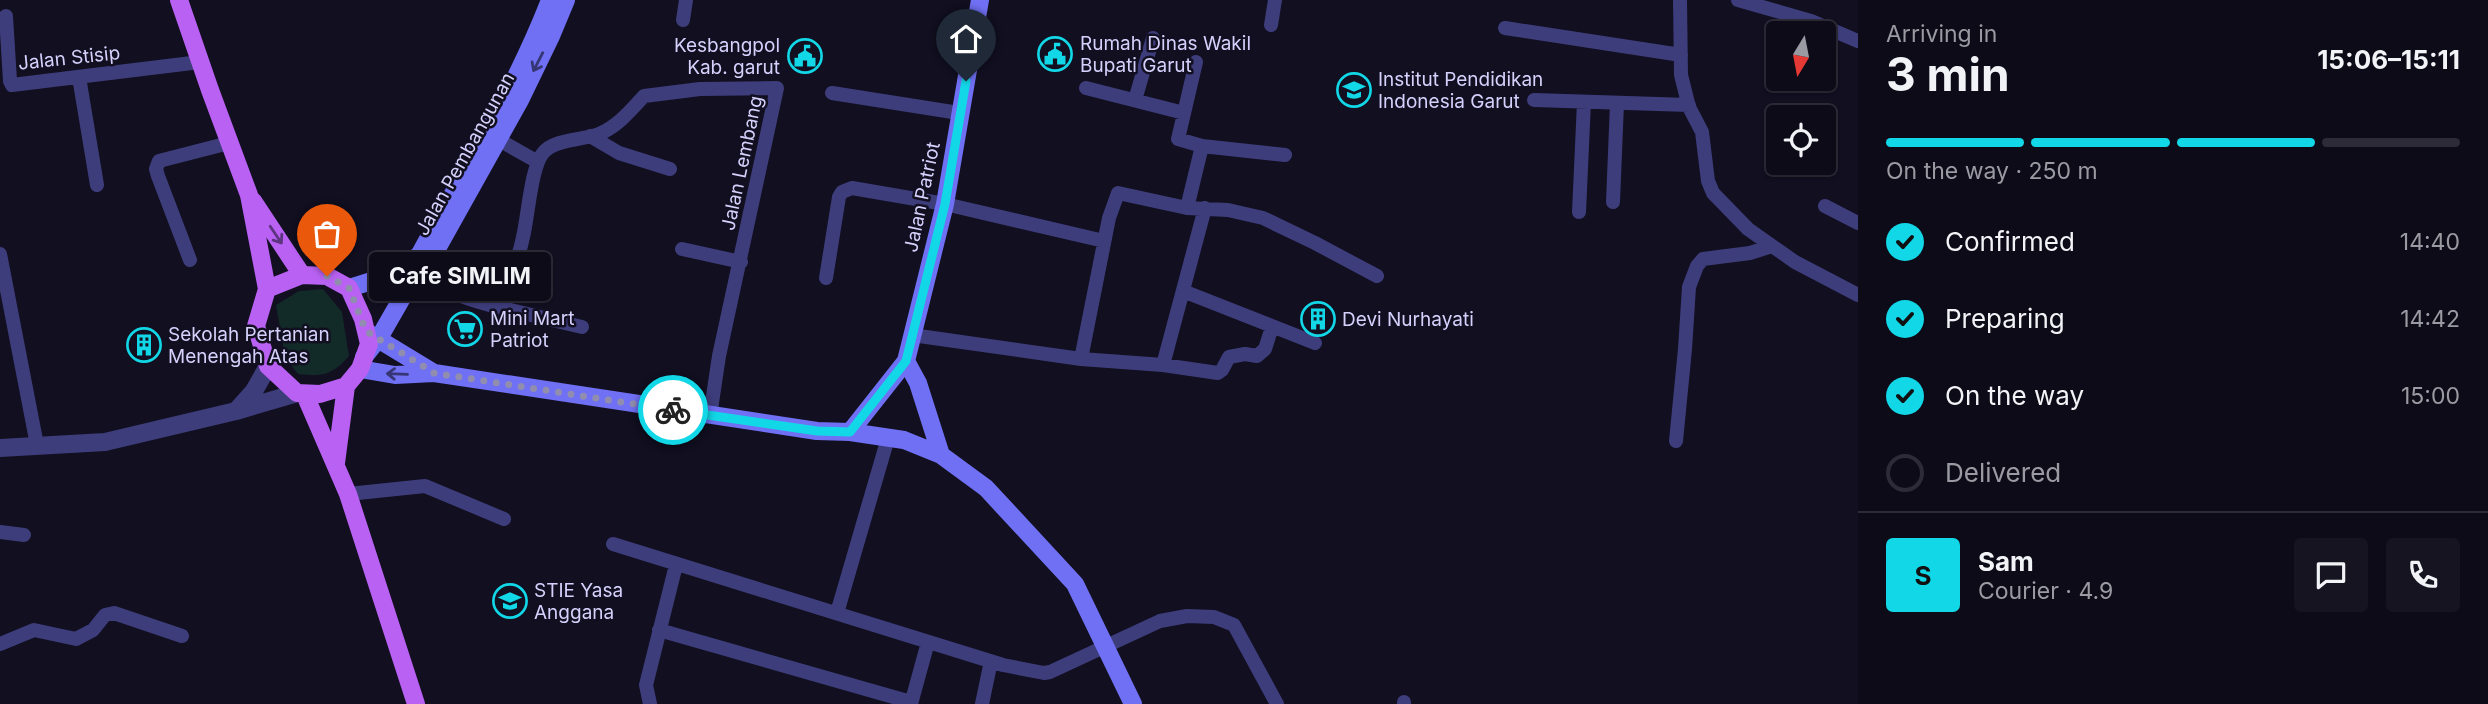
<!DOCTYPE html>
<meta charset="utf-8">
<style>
body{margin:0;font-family:Inter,sans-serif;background:#161421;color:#f1f3f6;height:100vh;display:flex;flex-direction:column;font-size:26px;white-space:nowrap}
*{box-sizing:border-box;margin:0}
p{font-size:23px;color:#9a9ba2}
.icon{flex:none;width:38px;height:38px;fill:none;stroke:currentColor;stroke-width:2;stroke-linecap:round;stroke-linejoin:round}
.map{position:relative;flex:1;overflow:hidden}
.panel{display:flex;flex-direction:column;background:#0d0b18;width:630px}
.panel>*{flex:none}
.needle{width:46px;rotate:190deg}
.tools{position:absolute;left:1766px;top:21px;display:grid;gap:14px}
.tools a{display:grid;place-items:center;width:70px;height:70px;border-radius:7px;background:#0d0b18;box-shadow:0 2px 5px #0004,0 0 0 2px #2d2b37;font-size:35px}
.pin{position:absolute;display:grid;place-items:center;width:60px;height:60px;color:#fff;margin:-72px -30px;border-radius:50% 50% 50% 0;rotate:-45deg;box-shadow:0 0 7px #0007}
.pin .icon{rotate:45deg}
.courier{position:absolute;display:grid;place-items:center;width:70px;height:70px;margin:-35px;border:5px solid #12d7e7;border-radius:50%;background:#fff;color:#222;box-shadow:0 2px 9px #0007}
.bubble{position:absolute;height:49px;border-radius:7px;background:#0d0b18;box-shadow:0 2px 5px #0004,0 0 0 2px #2d2b37;font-size:23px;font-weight:700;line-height:49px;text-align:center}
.headline em{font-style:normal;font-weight:700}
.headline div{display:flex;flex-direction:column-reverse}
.headline{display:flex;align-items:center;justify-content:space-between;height:119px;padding:0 28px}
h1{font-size:46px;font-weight:700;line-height:52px}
.bar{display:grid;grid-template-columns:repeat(4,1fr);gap:10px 7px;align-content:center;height:84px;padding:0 28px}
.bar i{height:9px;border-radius:5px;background:#2d2b37}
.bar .selected{background:#12d7e7}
.bar p{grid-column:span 4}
.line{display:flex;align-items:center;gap:18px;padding:0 28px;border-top:2px solid #2d2b37}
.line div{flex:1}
.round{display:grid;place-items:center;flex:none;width:74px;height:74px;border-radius:7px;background:#161421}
ol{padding:0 28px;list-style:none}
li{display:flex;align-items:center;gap:21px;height:77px}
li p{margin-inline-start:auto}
li .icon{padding:7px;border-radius:50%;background:#12d7e7;color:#111;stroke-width:4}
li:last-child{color:#9a9ba2}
li i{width:38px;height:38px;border:4px solid #2d2b37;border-radius:50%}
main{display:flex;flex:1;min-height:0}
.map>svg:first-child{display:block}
.green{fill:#122a28}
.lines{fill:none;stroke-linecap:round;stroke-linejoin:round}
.minor{stroke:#3e3d7c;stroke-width:14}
.tertiary{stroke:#3e3d7c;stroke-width:18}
.secondary{stroke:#7070f4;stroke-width:18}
.primary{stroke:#b961f3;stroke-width:18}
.oneway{stroke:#373675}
.oneway2{stroke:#5d347f}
.done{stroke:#908daf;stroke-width:7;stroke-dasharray:0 12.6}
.route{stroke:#12d7e7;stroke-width:9}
.labels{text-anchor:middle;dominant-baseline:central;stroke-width:5;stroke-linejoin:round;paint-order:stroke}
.poi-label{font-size:19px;fill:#d5d1fc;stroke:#110f20;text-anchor:start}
.street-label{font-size:19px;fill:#d5d1fc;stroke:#110f20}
</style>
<main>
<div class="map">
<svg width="1858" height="704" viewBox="0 0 1858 704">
<rect width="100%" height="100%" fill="#110f20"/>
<path class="green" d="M323,289L342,312L349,356C332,375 323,377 298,374L285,357L276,305L299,291Z"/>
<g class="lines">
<path class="minor" d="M1680,0L1681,75L1689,107L1702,132L1708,181L1713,193L1748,229L1795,262L1858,295
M1738,0L1811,21L1858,41
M6,16L10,81L12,85L200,62
M683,20L686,0
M1271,25L1275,0
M1505,28L1681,55
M1196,62L1178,139L1202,146
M79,77L97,185
M1086,88L1184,113
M832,93L959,113
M1135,100L1153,38
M1534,100L1689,105
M490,135L538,162
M590,136L619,153L670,169
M1613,202L1617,103
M1825,206L1858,223
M1187,208L1202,146L1285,155
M1579,212L1584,102
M682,249L741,262
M0,254L37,445
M190,260L158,176L156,169L159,161L229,143
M415,268C429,287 471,300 493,306C507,284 518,263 523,237C528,217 531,167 543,153C554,139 583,140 599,134C618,126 631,110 644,96L700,89L777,88L719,356L710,416
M826,278L839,197L842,192L852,188L945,204L1104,241
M1183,291L1315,343
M493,306L582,327
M912,335L1081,359L1163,365L1218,373L1222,370L1229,357L1245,354L1257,356L1265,349L1272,327
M1081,359L1109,218L1118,193L1187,208L1228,210L1263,218L1315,243L1377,276
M1163,365L1205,208
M1676,441L1685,349L1689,287L1697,266L1703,259L1750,253L1772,246
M348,494L425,486L504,519
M0,532L24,535
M613,544L1003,665L1044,673L1050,672L1160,621L1187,616L1214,617L1234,625L1277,704
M837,613L888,438
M659,630L911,702
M0,644L34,630L76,639L93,630L105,615L114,613L182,636
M650,704L646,685L676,565
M911,704L928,642
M982,704L991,661
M1404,704V702"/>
<path class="tertiary" d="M236,411L254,391L268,366
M0,448L105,442L236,411L297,393"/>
<path class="secondary" d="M349,288C375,280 401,274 420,254C465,170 516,88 550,0
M368,333L434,373
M364,357L379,338L406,291L429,263L520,100L551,36L566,0
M906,361L918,383L941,455
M360,369L395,375L434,373L817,431L850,432L904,440L941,455L986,488L1075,584L1133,704
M850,432L906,361L945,204L980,0"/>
<path class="primary" d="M179,0L210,90L249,195L267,289L256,326L268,366L297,393L320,394L346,386L360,369L369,344L363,319L349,288L327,276L302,275L267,289
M253,201L302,275
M305,395L348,494L416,704
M336,463L346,386"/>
</g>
<defs><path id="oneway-shaft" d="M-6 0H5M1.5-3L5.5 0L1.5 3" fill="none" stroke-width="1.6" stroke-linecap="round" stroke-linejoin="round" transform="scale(1.75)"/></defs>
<g class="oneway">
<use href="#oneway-shaft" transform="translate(538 62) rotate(117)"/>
<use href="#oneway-shaft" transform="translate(397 374) rotate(-178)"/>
</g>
<use class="oneway2" href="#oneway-shaft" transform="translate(276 235) rotate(56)"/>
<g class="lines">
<path class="done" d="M327,276L349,288L366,331L434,373L673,410"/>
<path class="route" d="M673,410L817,431L850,432L906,361L945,204L966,81"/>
</g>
<defs>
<g id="civic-ring" transform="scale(1.75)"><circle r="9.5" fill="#110f20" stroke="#12d7e7" stroke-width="1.5"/><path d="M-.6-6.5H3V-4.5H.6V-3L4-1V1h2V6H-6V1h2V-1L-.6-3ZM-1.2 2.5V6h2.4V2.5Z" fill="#12d7e7"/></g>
<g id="university-ring" transform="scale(1.75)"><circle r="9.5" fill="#110f20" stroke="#12d7e7" stroke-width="1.5"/><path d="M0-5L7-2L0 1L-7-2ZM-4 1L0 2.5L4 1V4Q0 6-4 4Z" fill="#12d7e7"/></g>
<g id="building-ring" transform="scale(1.75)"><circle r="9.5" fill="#110f20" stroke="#12d7e7" stroke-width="1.5"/><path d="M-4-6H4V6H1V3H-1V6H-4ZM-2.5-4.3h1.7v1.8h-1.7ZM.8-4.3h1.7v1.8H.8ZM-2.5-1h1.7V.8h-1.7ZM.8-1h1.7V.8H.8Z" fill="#12d7e7"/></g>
<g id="supermarket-ring" transform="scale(1.75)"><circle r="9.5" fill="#110f20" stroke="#12d7e7" stroke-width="1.5"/><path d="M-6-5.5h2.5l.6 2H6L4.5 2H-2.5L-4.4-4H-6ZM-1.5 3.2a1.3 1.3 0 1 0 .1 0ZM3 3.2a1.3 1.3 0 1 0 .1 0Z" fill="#12d7e7"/></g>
</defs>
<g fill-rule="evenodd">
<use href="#civic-ring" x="1055" y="54"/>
<use href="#civic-ring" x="805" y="56"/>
<use href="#university-ring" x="1354" y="90"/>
<use href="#building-ring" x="1318" y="319"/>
<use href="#supermarket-ring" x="465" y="329"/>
<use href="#building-ring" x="144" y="345"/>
<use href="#university-ring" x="510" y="601"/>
</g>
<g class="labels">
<g class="poi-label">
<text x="1080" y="43">Rumah Dinas Wakil<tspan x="1080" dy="22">Bupati Garut</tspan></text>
<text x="780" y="45" text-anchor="end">Kesbangpol<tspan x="780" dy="22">Kab. garut</tspan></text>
<text x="1378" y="79">Institut Pendidikan<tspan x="1378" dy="22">Indonesia Garut</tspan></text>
<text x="490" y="318">Mini Mart<tspan x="490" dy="22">Patriot</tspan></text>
<text x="1342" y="319">Devi Nurhayati</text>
<text x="168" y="334">Sekolah Pertanian<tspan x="168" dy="22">Menengah Atas</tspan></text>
<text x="534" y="590">STIE Yasa<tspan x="534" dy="22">Anggana</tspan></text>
</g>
<g class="street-label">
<text transform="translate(69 58) rotate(-6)">Jalan Stisip</text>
<text transform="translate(465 154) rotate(-61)">Jalan Pembangunan</text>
<text transform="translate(742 163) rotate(-78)">Jalan Lembang</text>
<text transform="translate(922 197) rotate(-78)">Jalan Patriot</text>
</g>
</g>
</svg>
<div class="tools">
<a><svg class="needle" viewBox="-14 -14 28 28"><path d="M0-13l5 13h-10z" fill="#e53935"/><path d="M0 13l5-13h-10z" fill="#9a9ba2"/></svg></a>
<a><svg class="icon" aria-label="locate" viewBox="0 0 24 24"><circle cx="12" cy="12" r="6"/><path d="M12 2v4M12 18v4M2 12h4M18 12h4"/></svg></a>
</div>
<div class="pin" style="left:327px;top:276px;background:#ea580c"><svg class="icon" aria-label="bag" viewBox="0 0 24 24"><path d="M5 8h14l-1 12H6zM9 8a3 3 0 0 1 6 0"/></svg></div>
<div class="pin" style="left:966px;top:81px;background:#1f2937"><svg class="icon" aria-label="home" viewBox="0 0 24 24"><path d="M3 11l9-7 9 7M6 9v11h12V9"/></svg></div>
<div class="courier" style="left:673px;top:410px"><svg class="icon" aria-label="bike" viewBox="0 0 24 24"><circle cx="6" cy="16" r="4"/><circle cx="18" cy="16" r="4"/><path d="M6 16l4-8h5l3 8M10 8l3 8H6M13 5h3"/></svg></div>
<div class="bubble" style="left:369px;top:252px;width:182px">Cafe SIMLIM</div>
</div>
<section class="panel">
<div class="headline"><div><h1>3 min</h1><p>Arriving in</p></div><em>15:06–15:11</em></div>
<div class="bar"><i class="selected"></i><i class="selected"></i><i class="selected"></i><i></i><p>On the way · 250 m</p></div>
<ol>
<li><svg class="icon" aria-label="check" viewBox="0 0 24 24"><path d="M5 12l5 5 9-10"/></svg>Confirmed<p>14:40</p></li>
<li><svg class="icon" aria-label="check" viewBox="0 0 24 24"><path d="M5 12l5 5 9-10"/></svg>Preparing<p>14:42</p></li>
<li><svg class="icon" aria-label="check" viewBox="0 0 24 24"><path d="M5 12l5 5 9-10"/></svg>On the way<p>15:00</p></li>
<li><i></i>Delivered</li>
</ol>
<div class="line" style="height:126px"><b class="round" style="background:#12d7e7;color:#111">S</b><div><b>Sam</b><p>Courier · 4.9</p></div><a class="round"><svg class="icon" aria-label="chat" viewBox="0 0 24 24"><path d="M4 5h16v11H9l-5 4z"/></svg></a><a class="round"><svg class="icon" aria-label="phone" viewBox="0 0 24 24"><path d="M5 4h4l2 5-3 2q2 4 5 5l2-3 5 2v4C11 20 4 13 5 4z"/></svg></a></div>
</section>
</main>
